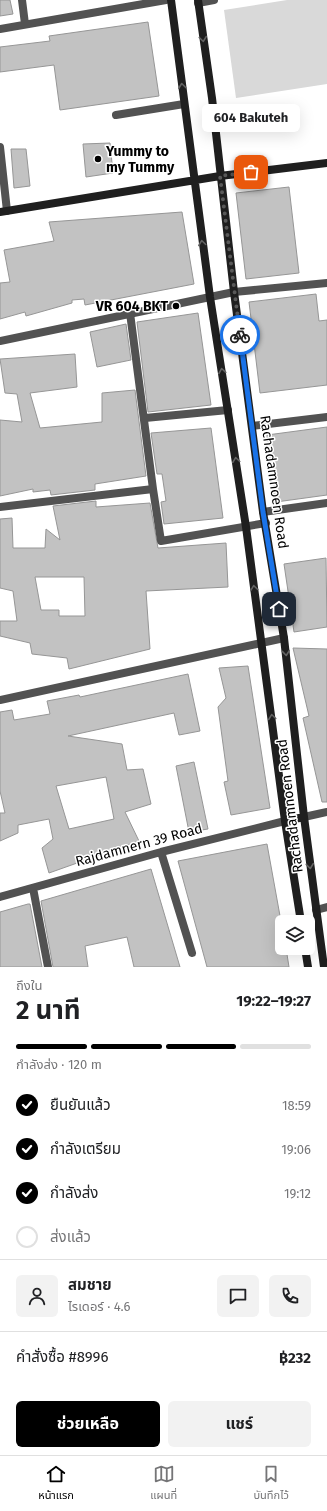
<!DOCTYPE html>
<html lang="th">
<meta charset="utf-8">
<style>
body{margin:0;font-family:"Fira Sans","Noto Sans Thai",sans-serif;background:#f2f2f2;color:#202124;height:100vh;display:flex;flex-direction:column;font-size:15px;white-space:nowrap}
*{box-sizing:border-box;margin:0}
p{font-size:13px;color:#757577}
.icon{flex:none;width:22px;height:22px;fill:none;stroke:currentColor;stroke-width:2;stroke-linecap:round;stroke-linejoin:round}
.map{position:relative;height:967px;overflow:hidden}
.panel{display:flex;flex-direction:column;background:#fff;flex:1}
.panel>*{flex:none}
.buttons{position:absolute;left:275px;top:915px;display:grid;gap:8px}
.buttons a{display:grid;place-items:center;width:40px;height:40px;border-radius:6px;background:#fff;box-shadow:0 4px 16px #0002;font-size:20px}
.pin{position:absolute;display:grid;place-items:center;width:34px;height:34px;color:#fff;margin:-17px;border-radius:8px;box-shadow:0 2px 6px #0006}
.courier{position:absolute;display:grid;place-items:center;width:40px;height:40px;margin:-20px;border:3px solid #1a73e8;border-radius:50%;background:#fff;color:#222;box-shadow:0 1px 5px #0007}
.bubble{position:absolute;height:28px;border-radius:6px;background:#fff;box-shadow:0 4px 16px #0002;font-size:13px;font-weight:700;line-height:28px;text-align:center}
.summary em{font-style:normal;font-weight:700}
.summary div{display:flex;flex-direction:column-reverse}
.summary{display:flex;align-items:center;justify-content:space-between;height:68px;padding:0 16px}
h1{font-size:26px;font-weight:700;line-height:30px}
.bar{display:grid;grid-template-columns:repeat(4,1fr);gap:6px 4px;align-content:center;height:48px;padding:0 16px}
.bar i{height:5px;border-radius:3px;background:#e0e0e0}
.bar .on{background:#000}
.bar p{grid-column:span 4}
.line{display:flex;align-items:center;gap:10px;padding:0 16px;border-top:1px solid #e0e0e0}
.line div{flex:1}
.round{display:grid;place-items:center;flex:none;width:42px;height:42px;border-radius:6px;background:#f2f2f2}
ol{padding:0 16px;list-style:none}
li{display:flex;align-items:center;gap:12px;height:44px}
li p{margin-inline-start:auto}
li .icon{padding:4px;border-radius:50%;background:#000;color:#fff;stroke-width:4}
li:last-child{color:#757577}
li i{width:22px;height:22px;border:2px solid #e0e0e0;border-radius:50%}
.cta{display:flex;gap:8px;margin-top:auto;padding:8px 16px}
.cta a{flex:1;height:46px;border-radius:6px;background:#000;color:#fff;font-size:16px;font-weight:700;line-height:46px;text-align:center}
.cta a+a{background:#f2f2f2;color:#202124}
.tabs{display:flex;justify-content:space-around;align-items:center;height:56px;border-top:1px solid #e0e0e0;background:#fff;font-size:11px;color:#757577}
.tabs a{display:grid;justify-items:center;gap:2px}
.tabs .on{color:#000}
.map>svg:first-child{display:block}
.park{fill:#d9d9d9}
.building{fill:#c2c2c2;stroke:#969696;fill-rule:evenodd}
.lines{fill:none;stroke-linecap:round;stroke-linejoin:round}
.lane{stroke:#525252;stroke-width:8}
.street{stroke:#525252;stroke-width:8}
.secondary{stroke:#1f1f1f;stroke-width:8}
.oneway{stroke:#626262}
.done{stroke:#595959;stroke-width:4;stroke-dasharray:0 7.2}
.route{stroke:#1a73e8;stroke-width:5}
.poi-dot{fill:#000;stroke:#fff;stroke-width:1.5}
.labels{text-anchor:middle;dominant-baseline:central;stroke-width:3;stroke-linejoin:round;paint-order:stroke}
.poi-label{font-size:14px;font-weight:bold;fill:#000;stroke:#fff;text-anchor:start}
.street-label{font-size:14px;fill:#000;stroke:#fff}
</style>
<div class="map">
<svg width="327" height="967" viewBox="0 0 327 967">
<rect width="100%" height="100%" fill="#fff"/>
<path class="park" d="M287,0H327V84L236,98L224,10Z"/>
<path class="building" d="M0,0H10L13,14L0,16Z
M148,22L159,96L60,110L54,65L0,72V47L50,41L49,36Z
M110,143L113,173L86,177L83,144Z
M11,149H26L30,186L14,188Z
M289,187L299,273L246,279L236,193Z
M182,212L194,284L85,305L84,299L72,300V303L26,316L25,312L0,319V283L10,282L4,250L54,241L49,222Z
M316,294L319,321L327,320V385L260,393L249,302Z
M198,313L211,405L148,412L137,322Z
M126,324L131,360L97,367L90,332Z
M75,354L77,387L30,393L40,428L102,422V393L135,390L146,476L95,484V490L51,495L50,490L33,492V489L0,496V420L22,422L17,394L5,393L0,359Z
M327,427V495L276,502L268,472L267,435Z
M211,428L223,518L164,524L161,502L166,501L162,474H157L151,433Z
M96,501V507L150,503L158,548L226,543L228,587L146,591L150,649L69,669L67,658L32,654L30,643L0,636V621H17L13,591L0,588V519L12,518L13,548H45L46,529L60,540L53,506ZM35,577H84L85,616H59V610H41Z
M326,558L327,627L294,632L284,564Z
M293,648L327,649V802H322L303,718L309,716Z
M248,666L270,808L231,815L224,782L228,781L218,707L226,698L219,668Z
M188,674L200,731L179,735L174,713L68,736L122,744L127,770L143,769L151,804L125,812L139,841L49,873L42,848L53,839L49,819L18,825V833L0,841V813H5L0,791V712L12,710L14,720L50,714L47,701L79,695L80,697ZM106,777L114,819L69,829L56,786Z
M194,762L208,829L189,832L176,766Z
M267,844L282,927V948H286L289,967H207L178,861Z
M151,869L180,967H134L127,937L85,946L88,967H53L41,901Z
M28,904H30L42,967H0V912Z"/>
<g class="lines">
<path class="lane" d="M198,3L214,0"/>
<path class="street" d="M22,0L25,24
M0,29L166,0
M116,115L184,104
M0,147L7,211
M0,341L234,292L327,283
M145,418L228,410
M252,426L327,417
M153,489L161,541L266,523
M0,507L153,489L130,313
M263,512L327,503
M0,700L284,638
M304,817L327,812
M161,852L192,953
M33,888L48,967
M0,897L161,852L285,821
M316,910L327,907"/>
<path class="secondary" d="M171,0L210,297L246,527L285,821L301,922
M198,0L212,98L234,292L263,512L284,638L304,817L324,967
M0,212L220,176L327,163
M285,821L304,817
M305,948L308,967"/>
</g>
<defs><path id="oneway-chevron" d="M-2-3.5L2.5 0L-2 3.5" fill="none" stroke-width="1.6" stroke-linecap="round" stroke-linejoin="round"/></defs>
<g class="oneway">
<use href="#oneway-chevron" transform="translate(203 39) rotate(82)"/>
<use href="#oneway-chevron" transform="translate(182 86) rotate(-97)"/>
<use href="#oneway-chevron" transform="translate(202 243) rotate(-98)"/>
<use href="#oneway-chevron" transform="translate(222 371) rotate(-99)"/>
<use href="#oneway-chevron" transform="translate(236 460) rotate(-98)"/>
<use href="#oneway-chevron" transform="translate(254 588) rotate(-98)"/>
<use href="#oneway-chevron" transform="translate(286 653) rotate(84)"/>
<use href="#oneway-chevron" transform="translate(272 717) rotate(-98)"/>
<use href="#oneway-chevron" transform="translate(310 866) rotate(83)"/>
</g>
<g class="lines">
<path class="done" d="M240,335L220,176L251,172"/>
<path class="route" d="M240,335L263,512L279,609"/>
</g>
<g class="poi-dot">
<circle cx="98" cy="159" r="4"/>
<circle cx="176" cy="306" r="4"/>
</g>
<g class="labels">
<g class="poi-label">
<text x="106" y="151">Yummy to<tspan x="106" dy="16">my Tummy</tspan></text>
<text x="168" y="306" text-anchor="end">VR 604 BKT</text>
</g>
<g class="street-label">
<text transform="translate(274 482) rotate(82)">Rachadamnoen Road</text>
<text transform="translate(290 806) rotate(-97)">Rachadamnoen Road</text>
<text transform="translate(139 845) rotate(-15)">Rajdamnern 39 Road</text>
</g>
</g>
</svg>
<div class="buttons">
<a><svg class="icon" aria-label="layers" viewBox="0 0 24 24"><path d="M12 4l9 5-9 5-9-5zM3 14l9 5 9-5"/></svg></a>
</div>
<div class="pin" style="left:251px;top:172px;background:#ea580c"><svg class="icon" aria-label="bag" viewBox="0 0 24 24"><path d="M5 8h14l-1 12H6zM9 8a3 3 0 0 1 6 0"/></svg></div>
<div class="pin" style="left:279px;top:609px;background:#1f2937"><svg class="icon" aria-label="home" viewBox="0 0 24 24"><path d="M3 11l9-7 9 7M6 9v11h12V9"/></svg></div>
<div class="courier" style="left:240px;top:335px"><svg class="icon" aria-label="bike" viewBox="0 0 24 24"><circle cx="6" cy="16" r="4"/><circle cx="18" cy="16" r="4"/><path d="M6 16l4-8h5l3 8M10 8l3 8H6M13 5h3"/></svg></div>
<div class="bubble" style="left:202px;top:104px;width:98px">604 Bakuteh</div>
</div>
<section class="panel">
<div class="summary"><div><h1>2 นาที</h1><p>ถึงใน</p></div><em>19:22–19:27</em></div>
<div class="bar"><i class="on"></i><i class="on"></i><i class="on"></i><i></i><p>กำลังส่ง · 120 m</p></div>
<ol>
<li><svg class="icon" aria-label="check" viewBox="0 0 24 24"><path d="M5 12l5 5 9-10"/></svg>ยืนยันแล้ว<p>18:59</p></li>
<li><svg class="icon" aria-label="check" viewBox="0 0 24 24"><path d="M5 12l5 5 9-10"/></svg>กำลังเตรียม<p>19:06</p></li>
<li><svg class="icon" aria-label="check" viewBox="0 0 24 24"><path d="M5 12l5 5 9-10"/></svg>กำลังส่ง<p>19:12</p></li>
<li><i></i>ส่งแล้ว</li>
</ol>
<div class="line" style="height:72px"><a class="round"><svg class="icon" aria-label="person" viewBox="0 0 24 24"><circle cx="12" cy="8" r="4"/><path d="M4 21q1-7 8-7t8 7"/></svg></a><div><b>สมชาย</b><p>ไรเดอร์ · 4.6</p></div><a class="round"><svg class="icon" aria-label="chat" viewBox="0 0 24 24"><path d="M4 5h16v11H9l-5 4z"/></svg></a><a class="round"><svg class="icon" aria-label="phone" viewBox="0 0 24 24"><path d="M5 4h4l2 5-3 2q2 4 5 5l2-3 5 2v4C11 20 4 13 5 4z"/></svg></a></div>
<div class="line" style="height:52px"><div>คำสั่งซื้อ #8996</div><b>฿232</b></div>
<div class="cta"><a>ช่วยเหลือ</a><a>แชร์</a></div>
</section>
<nav class="tabs">
<a class="on"><svg class="icon" aria-label="home" viewBox="0 0 24 24"><path d="M3 11l9-7 9 7M6 9v11h12V9"/></svg>หน้าแรก</a>
<a><svg class="icon" aria-label="map" viewBox="0 0 24 24"><path d="M3 6l6-2 6 2 6-2v14l-6 2-6-2-6 2zM9 4v14M15 6v14"/></svg>แผนที่</a>
<a><svg class="icon" aria-label="saved" viewBox="0 0 24 24"><path d="M7 4h10v16l-5-4-5 4z"/></svg>บันทึกไว้</a>
</nav>
